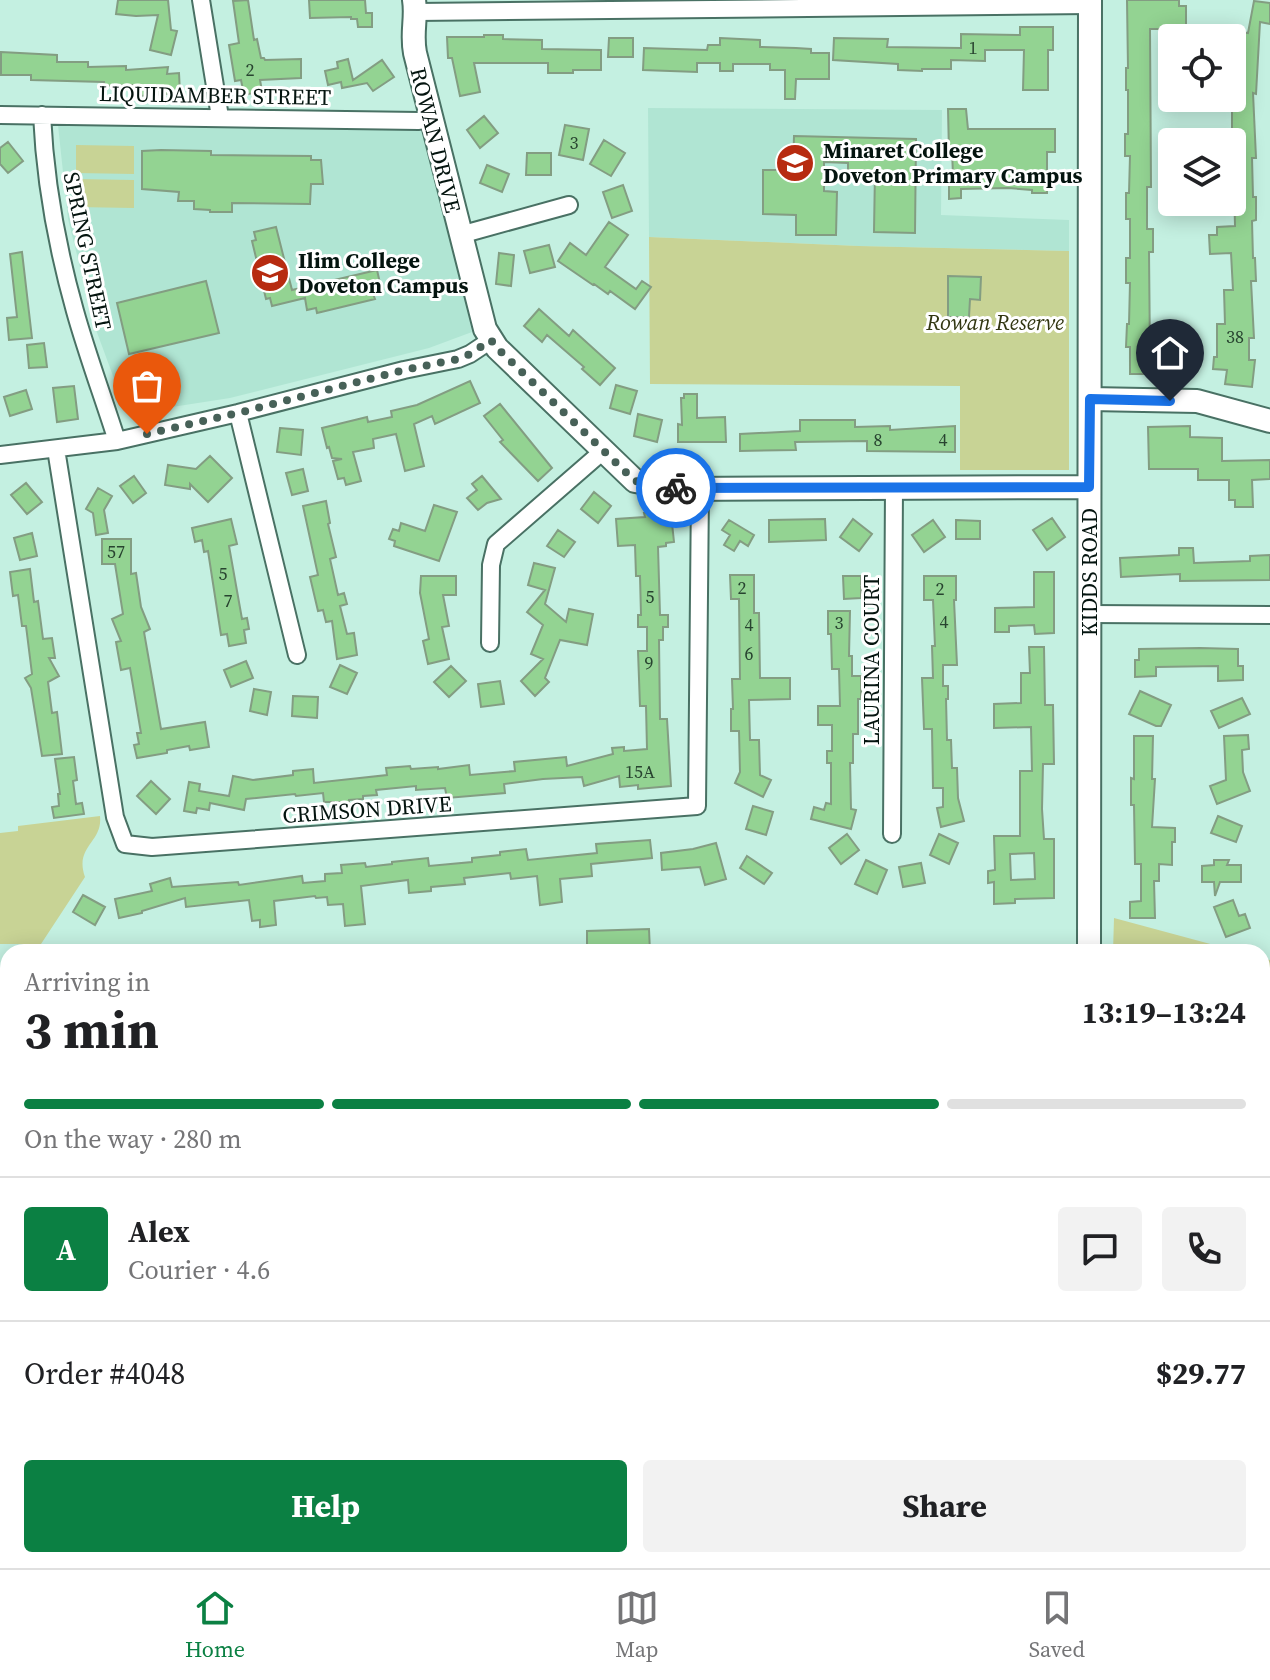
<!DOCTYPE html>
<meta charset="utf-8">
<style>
body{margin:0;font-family:"Source Serif 4",serif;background:#f2f2f2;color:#202124;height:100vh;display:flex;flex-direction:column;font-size:30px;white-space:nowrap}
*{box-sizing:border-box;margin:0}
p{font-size:26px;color:#757577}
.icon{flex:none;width:44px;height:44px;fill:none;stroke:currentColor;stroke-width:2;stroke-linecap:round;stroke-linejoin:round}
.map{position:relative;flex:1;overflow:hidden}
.side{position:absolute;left:0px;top:944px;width:1270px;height:624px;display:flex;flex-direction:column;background:#fff;border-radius:24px 24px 0 0;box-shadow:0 4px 20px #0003}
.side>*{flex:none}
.fabs{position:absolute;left:1158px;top:24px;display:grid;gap:16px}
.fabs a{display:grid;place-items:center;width:88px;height:88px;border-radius:8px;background:#fff;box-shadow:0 4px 20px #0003;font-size:40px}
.pin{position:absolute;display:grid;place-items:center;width:68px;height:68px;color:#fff;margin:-82px -34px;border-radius:50% 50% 50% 0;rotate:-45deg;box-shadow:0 0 8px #0007}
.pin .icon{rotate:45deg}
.courier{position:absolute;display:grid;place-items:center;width:80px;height:80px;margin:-40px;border:6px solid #1a73e8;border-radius:50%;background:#fff;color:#222;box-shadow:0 2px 10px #0007}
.summary em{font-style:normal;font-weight:700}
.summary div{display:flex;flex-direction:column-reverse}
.summary{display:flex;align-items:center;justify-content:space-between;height:136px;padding:0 24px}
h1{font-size:52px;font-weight:700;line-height:60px}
.bar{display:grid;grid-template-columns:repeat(4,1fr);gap:12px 8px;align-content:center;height:96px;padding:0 24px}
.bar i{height:10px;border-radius:6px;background:#e0e0e0}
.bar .active{background:#0b8043}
.bar p{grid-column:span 4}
.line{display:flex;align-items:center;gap:20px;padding:0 24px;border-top:2px solid #e0e0e0}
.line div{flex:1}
.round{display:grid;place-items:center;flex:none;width:84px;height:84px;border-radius:8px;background:#f2f2f2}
.primary-button{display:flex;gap:16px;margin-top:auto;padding:16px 24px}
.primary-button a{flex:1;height:92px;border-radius:8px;background:#0b8043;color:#fff;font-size:32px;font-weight:700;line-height:92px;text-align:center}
.primary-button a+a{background:#f2f2f2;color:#202124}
.menu{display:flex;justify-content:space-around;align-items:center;height:112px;border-top:2px solid #e0e0e0;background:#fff;font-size:22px;color:#757577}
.menu a{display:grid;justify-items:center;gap:4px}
.menu .active{color:#0b8043}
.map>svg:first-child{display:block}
.built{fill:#b0e5d3}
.green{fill:#c8d395}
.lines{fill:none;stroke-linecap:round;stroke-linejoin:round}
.stream{stroke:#39a2ca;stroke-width:4}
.building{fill:#93d392;stroke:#839d82;stroke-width:2;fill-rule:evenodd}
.street-casing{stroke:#497164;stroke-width:20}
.secondary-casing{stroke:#497164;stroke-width:26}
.street{stroke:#fff;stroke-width:16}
.secondary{stroke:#fff;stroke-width:22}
.done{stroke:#476158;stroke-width:8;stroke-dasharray:0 14.4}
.route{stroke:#1a73e8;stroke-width:10}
.labels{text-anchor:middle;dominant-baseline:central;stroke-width:6;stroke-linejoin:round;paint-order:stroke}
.number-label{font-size:18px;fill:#284430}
.street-label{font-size:22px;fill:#04140f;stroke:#fff}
.poi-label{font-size:22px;font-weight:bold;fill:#04140f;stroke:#fff;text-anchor:start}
.park-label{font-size:22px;font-style:italic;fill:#313611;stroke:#fff}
</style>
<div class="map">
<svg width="1270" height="1568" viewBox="0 0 1270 1568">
<rect width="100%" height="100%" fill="#c4f0e1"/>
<path class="built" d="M648,108L942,110L941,215L1069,220V251L859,246L649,237Z
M214,119L425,123L472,332L429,348L230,398L127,414L95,327L68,219L58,125Z
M1262,1461L1270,1463V1568H1200L1194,1560H1262Z"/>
<path class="green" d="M76,145L134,146V174L76,173Z
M75,179L134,180V208L75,207Z
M649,237L859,246L1069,251V470H960V386L650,384Z
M100,816C103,843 74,846 85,877L41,944H0V833L18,831V826Z
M1114,918L1240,952H1113Z
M1262,958L1270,960V1389L1262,1388Z
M0,1162L8,1167V1560H1069V1568H0Z"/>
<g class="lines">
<path class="stream" d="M0,1194L8,1196
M1262,1403L1270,1405"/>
</g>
<path class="building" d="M118,0H168L171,30L177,31L171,55L150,50L158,15L136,16L116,14Z
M248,0L254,40L257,39L261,58H264L265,60L301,59V78L260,80L262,91L244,95L241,80L235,81L229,45L239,43L233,1Z
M309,0H365L366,13H372V27H358L357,19H351V17L310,18Z
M1127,0H1179V6H1186V29H1150L1151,187H1147V229H1153V252H1149L1150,356H1164V374H1130V347H1126L1127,324H1129L1130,283H1126V258H1130V219H1126V193H1129L1130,156H1125V134H1128V90H1126V68H1128Z
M1254,1L1270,3V24L1260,22L1256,94L1253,93L1256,158H1252L1253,197H1256V220L1252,221L1253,258H1255L1256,281H1251L1254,338H1249V360H1255L1252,387L1225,384L1227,370L1213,369L1214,357H1217V324H1225L1224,290H1233L1231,253L1210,254L1209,235H1217V227L1235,226L1234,186H1232V101H1234L1238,54H1232L1234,31L1248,33Z
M1020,27H1053V50H1048V90H1023L1024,50H985V61L951,60V69H922V71L898,70V64L833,60L834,38L888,39L887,47L961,48V34L1020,35Z
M484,35H503V39L542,40V49L601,50V70H573V73H548V63H474L480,92L460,96L452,58H448L447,37H484Z
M609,38H633V57H608Z
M720,38L760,40V47L796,48L811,49V53H829V79H796L795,99H785V70H770V64H733V71H720V63H697V72L643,70L644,48L707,50L708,45H720Z
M1,52L57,55V62H88V67L126,66V70L168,67L167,74L179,73L180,93L139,96V89L135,90L134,85L104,86V82L31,80V75H1Z
M348,59L353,80L382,60L394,77L373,91L367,83L342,88L341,82L328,85L325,71L338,68L337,62Z
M948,109H966L968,129H1055V152H1047V193H1032V190L1008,188L961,189V198L949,199V175H953L952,151L949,152Z
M484,116L498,133L480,148L467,130Z
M565,125L589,129L583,160L559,155Z
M794,136L916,139L915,233L874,232L875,171L848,170V163L824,162V191L837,192L836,235H796V215L763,214V170H793Z
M604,140L625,153L611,176L590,164Z
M8,142L23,161L8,173L0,164V148Z
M161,150L211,151V155L311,156V160H321L323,184H311L310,204L232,203V212H210V210L194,209V201H178L179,192L142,189V151Z
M527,153H551V175H526Z
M487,165L509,174L502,192L480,183Z
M623,185L632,211L612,218L603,192Z
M609,222L628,235L605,267L636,289L642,281L651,287L635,309L610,291L608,294L594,284L593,285L558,261L570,243L586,255Z
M276,227L292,290L377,270L382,292L373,294L375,299L317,313L316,308L307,310L305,298L272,306L270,298L266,299L252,241L256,240L254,232Z
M549,245L555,267L530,273L524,251Z
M22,252L32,338L9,340L7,318L17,317L10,254Z
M499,253L514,255L511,286L496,284Z
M948,276L981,277L980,300L970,299L969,317H948Z
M206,281L219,333L129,354L117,303Z
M539,309L569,336L573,330L615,368L600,385L582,369L584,367L547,335L542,342L524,326Z
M44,343L47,367L29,368L27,345Z
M470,381L480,403L435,424L432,416L414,424L424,466L405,471L396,434L373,439L374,448L353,452L361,481L346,485L344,478L338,479L333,461L342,459L332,458L329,447L327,448L322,428L367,417L368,422L392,417L391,411L417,405Z
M616,385L637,391L630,414L610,408Z
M74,386L78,419L57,422L53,388Z
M26,390L32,409L10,416L4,397Z
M684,394H697V418L725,417L726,442H678V424L682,425L681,398H684Z
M500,404L552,468L538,481L500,442L503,440L484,416Z
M638,414L662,420L657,442L634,436Z
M800,420H855V427L890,426V430L955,426V452L867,451V441L795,442L796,450L740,451V434L800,431Z
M1190,426V437L1222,438V461L1270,460V479L1252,480L1253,507H1235V500H1229V480H1198V469H1149L1148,427Z
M280,428L303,430L301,455L277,452Z
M210,456L232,478L208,502L190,484V489L165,485L168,465L196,469Z
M303,469L308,491L292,495L286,473Z
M134,476L146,493L133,503L120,486Z
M482,476L501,499L487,503L478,510L467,498L477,490L472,484Z
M26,483L42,502L27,514L11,495Z
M98,488L112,496L104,510L108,533L96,535L93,513L86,509Z
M594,492L611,506L598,523L581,509Z
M326,501L330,523L328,524L336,557L330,559L338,595L344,593L347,604L340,606L347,634L354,633L357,655L337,659L332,621L326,622L323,610L318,611L310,577L318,575L303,506Z
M434,505L457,512L439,561L394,546L395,541L389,539L393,529L399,531L401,523L425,531Z
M659,512V515L671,514L674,542L666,543V546L658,547L660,615H668V627H663V640H659L660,719H667L671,786L638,789V785L620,787L619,776L584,786L582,777L543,779L504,784L505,793L447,798L445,788L416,790V786L376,790L377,795L363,796V799L349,800V802H324L323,793L296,796L295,794L246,799L244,810L210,803L209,810L197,808L196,813L184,811L189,782L200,784L199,791L229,796L233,776L253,780L293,775V771L313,769L314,783L387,775L386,768L410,766L411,769L438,767V769L469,765L470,775L515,771L514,762L566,757L567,766L613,754L612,748L624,747V751L647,749L646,706H640L638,651H647V627H638V615H641L640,576H636L635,545L618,546L616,519L645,517L644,513Z
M1052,518L1065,537L1047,550L1033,530Z
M231,519L237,544L229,546L242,619L247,618L249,629L244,630L246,643L229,646L227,634L221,635L208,551L204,552L202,540L195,542L192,528Z
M825,519L826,540L769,542V520Z
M853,519L872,534L859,551L840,537Z
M729,520L754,535L748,546L740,541L734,551L724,545L730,535L722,530Z
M933,520L945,537L924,552L912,535Z
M956,520L980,521V539H956Z
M558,530L575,542L564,557L547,546Z
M32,533L37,556L20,560L14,538Z
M102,539H131V574L136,573L141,607L150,629L144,632L161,729L205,722L209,747L190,750L189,746L167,750V753L137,758L134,745L139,744L137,733H141L130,668L121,670L116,642L121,641L112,619L123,614L115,564H102Z
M1179,548H1193L1194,563L1250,561V556L1270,555V580L1180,581V574L1121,577L1120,558L1179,555Z
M534,563L555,568L545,604L566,622L569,609L593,614L587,645L560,640L545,678L549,682L535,696L521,681L543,659L531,654L543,625L527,612L545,590L528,585Z
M30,569L34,602L38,601L43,639L52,638L55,658H49L59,676L48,682L52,713L57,712L62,754L42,756L31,688L25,678L32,674L26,626H22L18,595L13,596L10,572Z
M1034,572H1054V633L1035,634L1034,625L1009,626V632H995V608L1034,607Z
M730,575H754V613H759L760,678H790V699L749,700L750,740H759L760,775L771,780L763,797L735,783L740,772L739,731H731V709H733L732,679H740L739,599H731Z
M421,576H456V595H443L449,626L442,627L449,659L428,664L423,641L429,639L420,593Z
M843,576H861V598L844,599Z
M924,576H956V600H954L957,665H943V686H948V699H946L947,740H951L952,768H957L958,798L964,821L941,827L937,808L943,807V788H933L932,729H924L922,678H933L932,646H935L933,600H924Z
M828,611H850L849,656H852V676H861V699H858V734H853V763H850L851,809L856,810L851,829L811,819L814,807L824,810L826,803L831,804V763H827V751H832V725H818V706H840L839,669H832L831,634H828Z
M1029,647H1044L1045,705H1053L1054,764H1043L1042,809L1044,839H1054V898L1015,899V903L994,904V882L988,883V871L995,870L994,836H1020V771H1032L1031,727L994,728V704L1021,703V673H1030ZM1034,853L1035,879L1011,880L1010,854Z
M1200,648L1238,649V666H1243V680L1218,681V666L1156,667V676L1135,677V660H1139V649Z
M246,661L253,678L231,687L224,670Z
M340,665L357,673L347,694L330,687Z
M451,666L466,681L449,697L434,682Z
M500,681L504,704L481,707L478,684Z
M254,689L271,692L267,715L250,711Z
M1140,691L1171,705L1161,726H1156L1129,714Z
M293,696L318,697L317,718L292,716Z
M1242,698L1250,714L1219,728L1211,711Z
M1248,735L1249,749L1242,750L1243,772L1250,791L1217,804L1210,786L1226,780L1224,736Z
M1134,736H1153L1152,779H1155L1152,827L1175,828V842H1172V865L1159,864V881H1154L1155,918H1130V902L1141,901V864H1135L1134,805H1131V778L1134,779Z
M74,757L77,780L73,781L76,804L82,803L84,814L54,818L52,807L59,806L58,794H60L55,759Z
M151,781L170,799L156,814L137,796Z
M753,806L773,812L766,835L746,829Z
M1218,816L1242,826L1236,842L1211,833Z
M847,834L859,850L841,864L829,848Z
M939,834L958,843L949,864L930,855Z
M650,840L652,858L591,864L592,876L560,879L562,902L540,905L537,876L511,879L510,873L464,878L465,884L431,887V891L409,893L408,880L361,886L365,924L345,926L343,904L328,905L327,897L316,898L315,896L274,901L276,925L260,927V920L252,921L249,900L186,907L185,898L142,911V913L119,918L115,899L152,891L150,884L170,878L172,887L238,882L239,885L302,876L303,883L325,881V874L342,873L341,865L365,863L366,867L392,864V862L428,858L429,866L472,862V858L500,855V852L526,849L528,860L597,853L596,844Z
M716,843L726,879L705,885L700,867L662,870L661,853L693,849Z
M747,856L772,873L764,884L740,868Z
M866,860L887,870L877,894L855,884Z
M1214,860H1229L1227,865H1241V882H1220L1215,896L1214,882H1202V866L1214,865Z
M921,863L925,883L903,887L899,867Z
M83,895L105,907L95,925L73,912Z
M1233,900L1239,916L1245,914L1250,928L1226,937L1214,907Z
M649,929L650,952H587V931Z"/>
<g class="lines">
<g class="street-casing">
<path id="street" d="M201,0L220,117
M416,12L1090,5
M0,115L419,121L430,119
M42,115C45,181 57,247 75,311C87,354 103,397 117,441
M460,235L569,205
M238,413L297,655
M56,449L115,817L125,844L152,847L697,806L700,489
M0,455L117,441L238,413L404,370L458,359L470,354L491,340
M1089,614L1270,615
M490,643L491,565L496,544L603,451
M892,834L894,487
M1157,1560L1167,1568"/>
</g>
<g class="secondary-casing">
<path id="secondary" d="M414,0C417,18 411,33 415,53L485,329L497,348L635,481L682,489L1089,487
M1090,399L1197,401L1270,421
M1089,952L1090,0
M1088,1568V1560"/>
</g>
<use href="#street" class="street"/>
<use href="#secondary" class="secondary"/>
</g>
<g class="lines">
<path class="done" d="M147,434L238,413L404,370L458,359L470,354L491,340L497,348L635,481L676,488"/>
<path class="route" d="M676,488L1089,487L1090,399L1170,401"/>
</g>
<defs>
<g id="school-disc" transform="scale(2)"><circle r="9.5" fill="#b72b10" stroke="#fff"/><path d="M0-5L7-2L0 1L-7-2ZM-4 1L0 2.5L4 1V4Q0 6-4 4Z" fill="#fff"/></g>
</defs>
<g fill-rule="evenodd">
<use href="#school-disc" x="795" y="163"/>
<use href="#school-disc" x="270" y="273"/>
</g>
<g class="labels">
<g class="number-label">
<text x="973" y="47">1</text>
<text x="250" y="69">2</text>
<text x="574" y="142">3</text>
<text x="1235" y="336">38</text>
<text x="878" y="439">8</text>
<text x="943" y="439">4</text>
<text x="116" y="551">57</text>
<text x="223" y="573">5</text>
<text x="742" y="587">2</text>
<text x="940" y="588">2</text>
<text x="650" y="596">5</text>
<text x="228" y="600">7</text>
<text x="944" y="621">4</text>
<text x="839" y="622">3</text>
<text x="749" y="624">4</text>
<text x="749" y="653">6</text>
<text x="649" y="662">9</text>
<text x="640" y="771">15A</text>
</g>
<g class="street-label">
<text transform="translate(215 95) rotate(1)">LIQUIDAMBER STREET</text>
<text transform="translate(436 140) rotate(76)">ROWAN DRIVE</text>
<text transform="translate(88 251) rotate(78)">SPRING STREET</text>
<text transform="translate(1089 572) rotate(-90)">KIDDS ROAD</text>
<text transform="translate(871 660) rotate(-90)">LAURINA COURT</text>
<text transform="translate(367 809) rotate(-4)">CRIMSON DRIVE</text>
</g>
<g class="poi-label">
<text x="823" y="150">Minaret College<tspan x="823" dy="25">Doveton Primary Campus</tspan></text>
<text x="298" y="260">Ilim College<tspan x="298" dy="25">Doveton Campus</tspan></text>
</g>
<g class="park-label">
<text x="995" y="322">Rowan Reserve</text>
</g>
</g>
</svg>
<div class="fabs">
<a><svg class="icon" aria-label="locate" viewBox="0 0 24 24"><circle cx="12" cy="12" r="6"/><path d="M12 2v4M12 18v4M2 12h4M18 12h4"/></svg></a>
<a><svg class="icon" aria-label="layers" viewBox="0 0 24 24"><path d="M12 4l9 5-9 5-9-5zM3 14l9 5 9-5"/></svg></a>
</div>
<div class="pin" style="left:147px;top:434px;background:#ea580c"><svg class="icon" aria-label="bag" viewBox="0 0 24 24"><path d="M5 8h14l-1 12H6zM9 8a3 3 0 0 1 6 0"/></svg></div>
<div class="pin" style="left:1170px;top:401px;background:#1f2937"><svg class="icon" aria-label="home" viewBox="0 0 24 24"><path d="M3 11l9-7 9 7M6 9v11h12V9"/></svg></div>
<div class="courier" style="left:676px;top:488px"><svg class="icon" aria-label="bike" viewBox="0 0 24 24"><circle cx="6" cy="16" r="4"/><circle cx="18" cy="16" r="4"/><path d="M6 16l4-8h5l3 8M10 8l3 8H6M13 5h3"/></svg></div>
<section class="side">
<div class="summary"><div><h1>3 min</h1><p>Arriving in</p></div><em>13:19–13:24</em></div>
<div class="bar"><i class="active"></i><i class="active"></i><i class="active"></i><i></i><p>On the way · 280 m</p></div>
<div class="line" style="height:144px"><b class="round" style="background:#0b8043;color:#fff">A</b><div><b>Alex</b><p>Courier · 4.6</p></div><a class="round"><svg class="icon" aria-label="chat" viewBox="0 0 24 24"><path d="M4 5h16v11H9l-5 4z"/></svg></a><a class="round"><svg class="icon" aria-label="phone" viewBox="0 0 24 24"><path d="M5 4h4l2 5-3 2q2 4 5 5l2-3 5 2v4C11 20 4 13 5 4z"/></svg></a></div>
<div class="line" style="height:104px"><div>Order #4048</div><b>$29.77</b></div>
<div class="primary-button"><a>Help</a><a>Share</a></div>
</section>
</div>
<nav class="menu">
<a class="active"><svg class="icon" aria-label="home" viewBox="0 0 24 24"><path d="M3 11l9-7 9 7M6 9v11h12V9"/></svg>Home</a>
<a><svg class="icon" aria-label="map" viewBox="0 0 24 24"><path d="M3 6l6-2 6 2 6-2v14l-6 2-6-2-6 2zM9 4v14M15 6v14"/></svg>Map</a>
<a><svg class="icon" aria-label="saved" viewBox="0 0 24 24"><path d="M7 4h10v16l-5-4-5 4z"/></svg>Saved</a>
</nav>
